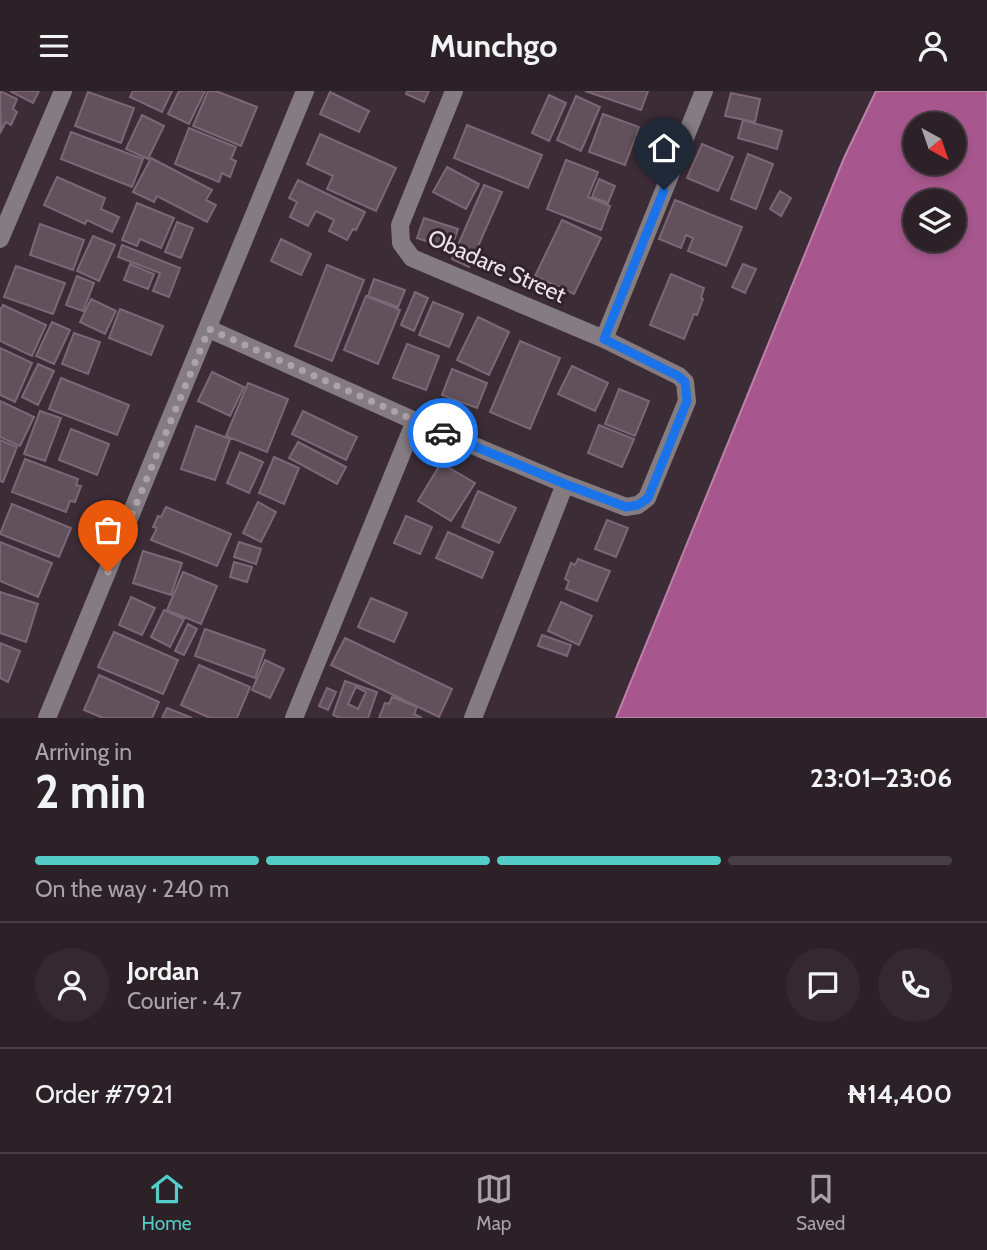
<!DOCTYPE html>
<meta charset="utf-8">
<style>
body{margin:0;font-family:Cabin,sans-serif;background:#352930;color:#f1f3f6;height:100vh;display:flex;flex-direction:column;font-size:26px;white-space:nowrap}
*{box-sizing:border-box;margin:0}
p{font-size:23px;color:#a7a3a8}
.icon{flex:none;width:38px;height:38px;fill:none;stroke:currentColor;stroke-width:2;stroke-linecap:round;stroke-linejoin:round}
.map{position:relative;height:627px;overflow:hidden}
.sheet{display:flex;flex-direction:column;background:#2d2128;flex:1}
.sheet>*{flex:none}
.needle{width:46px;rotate:140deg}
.tools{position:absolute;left:903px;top:21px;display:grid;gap:14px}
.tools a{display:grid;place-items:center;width:63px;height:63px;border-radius:50%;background:#2d2128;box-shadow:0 4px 10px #0003,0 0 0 2px #483e45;font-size:35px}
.pin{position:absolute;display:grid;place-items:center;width:60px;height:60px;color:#fff;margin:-72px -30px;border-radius:50% 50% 50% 0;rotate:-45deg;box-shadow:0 0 7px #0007}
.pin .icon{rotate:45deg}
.courier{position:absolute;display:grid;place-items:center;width:70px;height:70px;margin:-35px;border:5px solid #1a73e8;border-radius:50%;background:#fff;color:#222;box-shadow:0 2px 9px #0007}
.headline em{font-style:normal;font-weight:700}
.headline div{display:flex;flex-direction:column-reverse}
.headline{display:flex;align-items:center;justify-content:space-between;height:119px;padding:0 35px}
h1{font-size:46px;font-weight:700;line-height:52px}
.bar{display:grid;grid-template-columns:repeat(4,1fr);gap:10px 7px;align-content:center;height:84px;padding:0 35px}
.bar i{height:9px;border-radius:5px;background:#483e45}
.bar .on{background:#54cdc8}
.bar p{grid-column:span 4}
.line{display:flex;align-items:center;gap:18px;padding:0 35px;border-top:2px solid #483e45}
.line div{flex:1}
.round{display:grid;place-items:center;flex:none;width:74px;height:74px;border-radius:37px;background:#352930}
header{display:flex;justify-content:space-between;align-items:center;height:91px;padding:0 35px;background:#2d2128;font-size:32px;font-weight:700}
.dock{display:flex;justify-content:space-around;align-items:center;height:98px;border-top:2px solid #483e45;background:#2d2128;font-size:19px;color:#a7a3a8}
.dock a{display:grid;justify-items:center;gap:4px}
.dock .on{color:#54cdc8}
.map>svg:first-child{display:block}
.water{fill:#a7578d;stroke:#bc81a8;stroke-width:2;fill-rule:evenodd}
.building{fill:#62505b;stroke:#7b6874;stroke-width:2;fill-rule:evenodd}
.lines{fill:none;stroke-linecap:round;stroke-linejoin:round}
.minor{stroke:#847c81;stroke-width:18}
.done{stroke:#aea2aa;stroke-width:7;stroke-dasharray:0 12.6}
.route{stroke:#1a73e8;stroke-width:9}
.labels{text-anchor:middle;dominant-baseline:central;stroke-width:6;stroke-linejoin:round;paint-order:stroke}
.street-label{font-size:23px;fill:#ece2e8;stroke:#32222c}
</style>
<header><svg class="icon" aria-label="menu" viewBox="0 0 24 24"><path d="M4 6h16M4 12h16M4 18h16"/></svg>Munchgo<svg class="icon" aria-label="person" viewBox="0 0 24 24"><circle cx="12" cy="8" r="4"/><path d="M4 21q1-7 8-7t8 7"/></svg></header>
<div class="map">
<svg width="987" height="627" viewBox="0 0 987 627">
<rect width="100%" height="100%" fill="#3c2c36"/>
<path class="water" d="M876,0H987V627H616L844,67ZM915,33H954V72H915ZM915,110H954V149H915Z"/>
<path class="building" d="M0,0L17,8L13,18L17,21L11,34L6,31L1,40Z
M10,0H39L33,12Z
M133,0H172L162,21L130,6Z
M179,0H205L189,33L168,23Z
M208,0H216L257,16L241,55L193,35Z
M407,0H429L424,11L406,3Z
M585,0H648L641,19Z
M88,1L134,17L121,52L75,35Z
M330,1L369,20L359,41L320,23Z
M731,2L760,8L755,31L725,25Z
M549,4L566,12L549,50L532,42Z
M576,5L600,16L581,60L557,49Z
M603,23L639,36L625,74L589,61Z
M142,24L164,35L148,68L126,58Z
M743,29L782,40L777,58L738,47Z
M467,34L542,64L528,97L454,67Z
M189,37L236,56L231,68L236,70L230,86L222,82L219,91L175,73Z
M71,41L143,68L132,96L61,68Z
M320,43L396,77L376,120L327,98L333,85L307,73Z
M702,53L733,66L718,100L687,87Z
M748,63L773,73L756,118L731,108Z
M151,67L212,99L206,109L216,114L207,131L157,105L154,111L133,101Z
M566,69L598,81L588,106L610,115L601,139L547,118Z
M447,76L479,93L466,118L433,101Z
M57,86L105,107L101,118L119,126L112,141L87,129L85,133L44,114Z
M599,88L615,95L608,112L592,106Z
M298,89L365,121L356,139L353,138L347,149L329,140L334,129L316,120L308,135L290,126L297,111L289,107Z
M484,94L502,101L469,176L452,168Z
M780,100L791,107L781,125L770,118Z
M675,109L742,136L726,175L688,160L693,147L686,144L681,157L659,148Z
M137,112L174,127L161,157L140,148L137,155L122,149Z
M424,127L458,138L451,158L417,147Z
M562,129L601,147L574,203L535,185Z
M177,131L193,137L181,167L165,161Z
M40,133L84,149L73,179L30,164Z
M93,145L115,154L99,190L77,180Z
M281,148L311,163L301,184L271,170Z
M122,154L180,177L169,206L153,200L160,182L118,166Z
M130,173L154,183L148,198L124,189Z
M743,173L756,178L745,202L732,196Z
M327,174L364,189L332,270L295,255Z
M16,175L65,192L53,223L4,206Z
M671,183L704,197L701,207L703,208L697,224L694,223L684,248L650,234Z
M77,185L94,192L83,220L66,214Z
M374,188L405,199L398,216L368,205Z
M415,201L428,207L414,240L401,234Z
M366,205L400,219L378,273L344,259Z
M91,208L116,220L105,243L80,231Z
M433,211L463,223L449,256L419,244Z
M3,214L46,234L32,265L0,250V219Z
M120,218L163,235L151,264L109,247Z
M478,226L509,241L489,284L457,269Z
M52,231L70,239L54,273L36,265Z
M74,242L100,251L88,283L62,273Z
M520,250L560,267L530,338L490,321Z
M407,253L439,265L426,299L393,287Z
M0,257L32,272L15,311L0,304Z
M38,273L54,280L38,314L22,306Z
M572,275L608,292L595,320L558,303Z
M452,278L487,292L477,317L442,304Z
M212,281L244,296L230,325L198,310Z
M61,287L129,314L117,344L49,318Z
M248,292L288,308L267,361L226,345Z
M619,298L649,310L635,345L605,333Z
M0,310L34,326L20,355L0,346Z
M40,320L61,327L45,370L24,363Z
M303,320L357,346L346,369L292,343Z
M599,334L634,348L622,376L588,362Z
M196,335L230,348L215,389L181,378Z
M71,338L109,353L97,384L59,369Z
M0,349L17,356L3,391L0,390Z
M298,351L346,376L337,393L289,367Z
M240,361L263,371L249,402L227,392Z
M274,366L299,377L284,413L259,402Z
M25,368L78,388L76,394L81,395L75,411L70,410L66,421L12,401Z
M441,372L475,392L451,430L418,410Z
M478,400L516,417L499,452L462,436Z
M258,411L276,421L261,451L243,442Z
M12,413L71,437L59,466L0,443Z
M166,416L231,443L217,475L151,449L157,437L153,436L158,425L161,426Z
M406,425L432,436L420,463L394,452Z
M607,429L628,437L616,466L595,458Z
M448,441L493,461L482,487L436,467Z
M0,451L52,472L38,506L0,490Z
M239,451L261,458L256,473L234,466Z
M143,460L182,472L171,504L133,492Z
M578,468L610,480L597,510L566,498L569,490L565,488L571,472L575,474Z
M234,471L252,476L247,491L230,486Z
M183,481L217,495L201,533L167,519Z
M0,501L38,513L26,551L0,542Z
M131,506L155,517L142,544L119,534Z
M371,507L407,522L394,551L358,536Z
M561,511L592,525L579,554L548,540Z
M164,519L184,528L170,556L151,546Z
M188,533L197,538L184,564L175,560Z
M205,538L265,559L255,587L195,565Z
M114,541L178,569L163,603L98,576Z
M542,544L571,554L567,565L538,555Z
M345,547L452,598L439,626L331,574Z
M0,552L20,560L8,591L0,587Z
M265,569L284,578L270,607L252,599Z
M199,574L250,596L237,627H210L181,614Z
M99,584L159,611L152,627H103L84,619Z
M345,590L377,601L368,627H340L333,624ZM356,596L366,601L358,618L348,613Z
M327,597L336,601L328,619L319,615Z
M392,606L417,616L414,623L422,627H379L385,612L389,613Z
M167,617L192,627H162Z"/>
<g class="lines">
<path class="minor" d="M0,148L63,0
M209,238L415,330L565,393L626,416L638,414L647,407L687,310L685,291L679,285L604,248L412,167L401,152L400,134L454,0
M604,248L704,0
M47,627L305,0
M294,627L415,330
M473,627L565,393"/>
</g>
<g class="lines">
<path class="done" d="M108,481L209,238L443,342"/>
<path class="route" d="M443,342L565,393L626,416L638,414L648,407L687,310L685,291L678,285L604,248L664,99"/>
</g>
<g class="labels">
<g class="street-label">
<text transform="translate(497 175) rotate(24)">Obadare Street</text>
</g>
</g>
</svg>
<div class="tools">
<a><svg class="needle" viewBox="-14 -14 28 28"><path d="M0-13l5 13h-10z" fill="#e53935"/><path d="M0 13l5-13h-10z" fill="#a7a3a8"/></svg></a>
<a><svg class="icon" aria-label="layers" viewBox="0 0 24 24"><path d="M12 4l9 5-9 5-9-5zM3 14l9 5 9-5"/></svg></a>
</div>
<div class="pin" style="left:108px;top:481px;background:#ea580c"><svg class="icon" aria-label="bag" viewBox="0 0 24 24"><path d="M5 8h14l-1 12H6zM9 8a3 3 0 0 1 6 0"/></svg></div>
<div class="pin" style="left:664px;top:99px;background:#1f2937"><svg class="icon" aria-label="home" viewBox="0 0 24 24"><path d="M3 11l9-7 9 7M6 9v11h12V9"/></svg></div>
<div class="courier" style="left:443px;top:342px"><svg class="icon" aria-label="car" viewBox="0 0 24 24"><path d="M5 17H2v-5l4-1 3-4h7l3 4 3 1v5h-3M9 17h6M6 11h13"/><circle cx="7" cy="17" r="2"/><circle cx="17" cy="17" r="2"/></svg></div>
</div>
<section class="sheet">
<div class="headline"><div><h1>2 min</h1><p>Arriving in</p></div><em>23:01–23:06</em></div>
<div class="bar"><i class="on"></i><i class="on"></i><i class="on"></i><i></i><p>On the way · 240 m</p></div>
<div class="line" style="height:126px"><a class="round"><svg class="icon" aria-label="person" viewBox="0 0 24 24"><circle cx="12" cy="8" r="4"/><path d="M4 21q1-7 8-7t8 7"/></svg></a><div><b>Jordan</b><p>Courier · 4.7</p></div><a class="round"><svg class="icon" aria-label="chat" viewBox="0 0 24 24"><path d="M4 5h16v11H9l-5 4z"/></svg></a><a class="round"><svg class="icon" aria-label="phone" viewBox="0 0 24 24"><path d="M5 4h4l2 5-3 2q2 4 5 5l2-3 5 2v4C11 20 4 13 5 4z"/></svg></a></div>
<div class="line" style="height:91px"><div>Order #7921</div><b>₦14,400</b></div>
</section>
<nav class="dock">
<a class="on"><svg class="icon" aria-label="home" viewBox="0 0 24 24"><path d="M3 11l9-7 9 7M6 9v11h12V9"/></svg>Home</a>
<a><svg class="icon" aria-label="map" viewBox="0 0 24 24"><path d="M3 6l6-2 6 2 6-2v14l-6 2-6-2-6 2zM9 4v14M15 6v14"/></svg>Map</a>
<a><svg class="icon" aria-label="saved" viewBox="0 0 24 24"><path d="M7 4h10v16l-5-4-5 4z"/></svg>Saved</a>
</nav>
